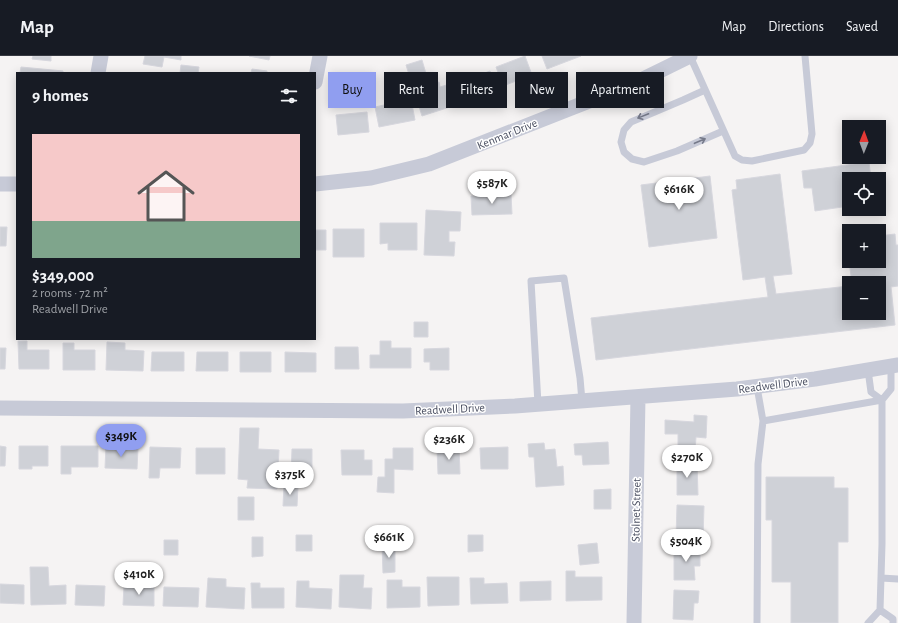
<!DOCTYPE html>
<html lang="en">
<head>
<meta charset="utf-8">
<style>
  :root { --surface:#171b24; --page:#20242c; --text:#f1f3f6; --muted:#9ea1a6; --line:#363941; --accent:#909ef0 }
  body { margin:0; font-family:"Alegreya Sans",sans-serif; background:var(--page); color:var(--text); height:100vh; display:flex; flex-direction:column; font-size:15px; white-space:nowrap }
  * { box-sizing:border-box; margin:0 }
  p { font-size:13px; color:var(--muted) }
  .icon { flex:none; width:22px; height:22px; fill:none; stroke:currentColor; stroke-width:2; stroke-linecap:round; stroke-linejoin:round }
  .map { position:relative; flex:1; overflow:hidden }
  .side { position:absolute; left:16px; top:16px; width:300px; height:268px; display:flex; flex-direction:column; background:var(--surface); border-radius:0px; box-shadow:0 2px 10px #0003 }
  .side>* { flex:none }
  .top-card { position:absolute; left:328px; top:16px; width:380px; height:36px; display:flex; gap:8px }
  .needle { width:26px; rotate:1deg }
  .buttons { position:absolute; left:842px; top:64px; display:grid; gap:8px }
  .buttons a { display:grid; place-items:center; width:44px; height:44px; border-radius:0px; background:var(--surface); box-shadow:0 2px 10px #0003; font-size:20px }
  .price { position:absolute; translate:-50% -34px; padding:0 9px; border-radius:14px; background:#fff; color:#222; font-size:13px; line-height:26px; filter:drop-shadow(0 1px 2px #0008) }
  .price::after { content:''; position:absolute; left:50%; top:24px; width:12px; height:9px; margin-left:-6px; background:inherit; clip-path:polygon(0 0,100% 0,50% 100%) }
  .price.active { background:var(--accent); color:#111 }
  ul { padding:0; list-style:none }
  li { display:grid; align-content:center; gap:8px; height:212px; padding:0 16px }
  li span { display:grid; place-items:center; height:124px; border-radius:0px; color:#555 }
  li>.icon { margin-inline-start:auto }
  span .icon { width:72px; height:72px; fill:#fffc; stroke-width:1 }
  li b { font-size:17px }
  h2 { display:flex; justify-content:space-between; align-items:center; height:48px; padding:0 16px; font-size:17px }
  .tag { padding:0 14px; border-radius:0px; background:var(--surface); box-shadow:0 2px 10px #0003; font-size:14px; line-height:36px }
  .tag.active { background:var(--accent); color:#111 }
  header { display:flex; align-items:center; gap:24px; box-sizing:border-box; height:56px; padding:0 20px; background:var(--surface); border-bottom:1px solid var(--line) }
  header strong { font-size:19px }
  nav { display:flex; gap:22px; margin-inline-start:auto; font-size:14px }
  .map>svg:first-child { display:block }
</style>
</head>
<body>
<header>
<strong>Map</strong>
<nav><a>Map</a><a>Directions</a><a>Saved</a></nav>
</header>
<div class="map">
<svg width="898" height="567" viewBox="0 0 898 567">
  <rect width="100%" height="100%" fill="#f5f3f3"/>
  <path fill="#cfd1d7" stroke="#d7d7de" d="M33,0H51V5L32,3Z
    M145,0H181V4L164,1L162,11L143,8Z
    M249,0H270L269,4Z
    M525,0L532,19L503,30L496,11Z
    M542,0H581L547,13Z
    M422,4L427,21L411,25L406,9Z
    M181,9L199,11L198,17H180Z
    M21,11L63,15V17H20Z
    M252,13L267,15V17H251Z
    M490,15L497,33L461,46L455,28Z
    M439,26L440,31L450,28L456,49L422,60L414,34Z
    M411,43L415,64L379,71L375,51Z
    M367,56L369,76L338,79L336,59Z
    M869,106L871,123H849V150L815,155L812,132H804L802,115Z
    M780,118L792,218L773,220L776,238L849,230V257H879V227H852L849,205H879V180L895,178L896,189H898V230L891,231L895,269L596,304L591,262L768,241L765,221L743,224L732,134L737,133L736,124Z
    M710,120L717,182L649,191L641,129Z
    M511,139L512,158L472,159L471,140Z
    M426,154L461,156L460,175H449V186H455L454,200L424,199Z
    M380,167H417V194H388V187L380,188Z
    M0,171H7L6,190H0Z
    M333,173H364V201H333Z
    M315,174H326V194H315Z
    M847,183H849V202Z
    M414,266H428V281H414Z
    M18,285H27V294H49V313H19Z
    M380,285H391V292H411V312H370V299H380Z
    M107,286L125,287V294L144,295L143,315L106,314Z
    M63,287H74V294H95V314H63Z
    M335,291H358L359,313H335Z
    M0,292H6L5,313H0Z
    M449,292V314H430V306H424V293Z
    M152,296H184V315H151Z
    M197,296H228V315H196Z
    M240,296H271V316H240Z
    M285,296L316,297V316H285Z
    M694,359L707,360L706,382L696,381L695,395H678V378H665V364L694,366Z
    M240,372H259L258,393L279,394L277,433L247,432L248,424L238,423Z
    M608,386L609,408L583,409L582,399H575L574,388Z
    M544,387L545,394L555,393L557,411L563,410L564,429L536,431L534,401H529L528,388Z
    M0,390L6,391L5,410H0Z
    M19,390H48V410H32V413H19Z
    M61,390H98V411H71V418H61Z
    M106,390L138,392L137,413L105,412Z
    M150,391L181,392L180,412H160L159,422H149Z
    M459,391L460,418H438L437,392Z
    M508,391V413H481L480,392Z
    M196,392H225V418H196Z
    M393,392H413V414L394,413V437L377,436L378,421H385V403H393Z
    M292,393H312V417H291Z
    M341,394H364V404H372V419H342Z
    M677,407H697L698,439H677Z
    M766,421H834V432H848V486H838V567H791V526H772V464H766Z
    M284,429L298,430L297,450H283Z
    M611,433V453H594V434Z
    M238,441H254V464H238Z
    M677,449L704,450L703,483L676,482Z
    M296,479H312V495H296Z
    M468,479H483V495L468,496Z
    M252,481H263V500L252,501Z
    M164,484H178V499H164Z
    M597,487L599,507L580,509L578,489Z
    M382,489H395V516L383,517Z
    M674,492H700V510H694L695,524H674Z
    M30,511H48L49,530L66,529V548L31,549Z
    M566,515H575V521H602V544L566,545Z
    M340,519H364L363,532H372L371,553L339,551Z
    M427,521H459V549L428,550Z
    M208,522L226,523V531L245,532L244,553L206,551Z
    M470,522H484V528L507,527L508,547L471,548Z
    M387,524H402V531H420V551L387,552Z
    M297,525H309V532L332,533L331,553L296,551Z
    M551,525V544L520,545V526Z
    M251,527H260V532H284V552H252Z
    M0,528L24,529V548L0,547Z
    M76,529L105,530L104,550L75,549Z
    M124,530L154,531V550L123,549Z
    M164,531L199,532L198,551L163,550Z
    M674,534L699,535L698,547H694L693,564L673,563Z"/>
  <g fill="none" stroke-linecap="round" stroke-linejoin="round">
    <path stroke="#c7cad7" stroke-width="7" d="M690,0L735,100L742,104L752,105L804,94L810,87L812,78L805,0
      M705,34L683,44L631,66L624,74L621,86L624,96L632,103L644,106L677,95L723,75
      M757,331L763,365L882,344L871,336L868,314
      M538,348L531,225L564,222L580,322L582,345
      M881,522L898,523
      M880,554L893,563V567
      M757,567L758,408L763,365
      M868,567L880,554L882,488V344L891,333V310"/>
    <path stroke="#c7cad7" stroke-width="15" d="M98,17L101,0
      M315,26L320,0
      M0,128H17
      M315,128L371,122L429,108L635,27L690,0
      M0,352L403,355L515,350L737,333L815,323L898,309
      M634,567L638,341"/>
  </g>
  <defs><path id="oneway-shaft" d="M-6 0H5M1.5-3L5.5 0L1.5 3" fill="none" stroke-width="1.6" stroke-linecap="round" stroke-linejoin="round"/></defs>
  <g stroke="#767a8a">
    <use href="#oneway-shaft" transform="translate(643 60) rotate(158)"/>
    <use href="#oneway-shaft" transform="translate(700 85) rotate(-23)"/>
  </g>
  <g text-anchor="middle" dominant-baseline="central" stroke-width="3" stroke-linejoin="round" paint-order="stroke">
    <g font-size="12" fill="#4a4f61" stroke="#fff">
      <text transform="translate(507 78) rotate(-22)">Kenmar Drive</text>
      <text transform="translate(773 329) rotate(-7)">Readwell Drive</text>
      <text transform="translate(450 353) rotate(-3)">Readwell Drive</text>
      <text transform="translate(636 454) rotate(-89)">Stolnet Street</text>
    </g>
  </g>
</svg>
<div class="buttons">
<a><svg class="needle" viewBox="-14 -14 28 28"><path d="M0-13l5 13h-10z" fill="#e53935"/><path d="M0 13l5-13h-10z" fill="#9ea1a6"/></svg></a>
<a><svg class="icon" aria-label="locate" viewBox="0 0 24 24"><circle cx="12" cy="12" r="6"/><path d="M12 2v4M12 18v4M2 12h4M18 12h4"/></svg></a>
<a>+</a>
<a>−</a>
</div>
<b class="price" style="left:492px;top:149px">$587K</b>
<b class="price" style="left:679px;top:155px">$616K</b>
<b class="price active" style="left:121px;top:402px">$349K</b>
<b class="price" style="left:449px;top:405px">$236K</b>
<b class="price" style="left:687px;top:423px">$270K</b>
<b class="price" style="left:290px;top:440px">$375K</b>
<b class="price" style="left:389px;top:503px">$661K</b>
<b class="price" style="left:686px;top:507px">$504K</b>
<b class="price" style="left:139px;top:540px">$410K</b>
<div class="top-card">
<a class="tag active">Buy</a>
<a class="tag">Rent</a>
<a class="tag">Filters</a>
<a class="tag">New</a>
<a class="tag">Apartment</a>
</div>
<section class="side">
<h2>9 homes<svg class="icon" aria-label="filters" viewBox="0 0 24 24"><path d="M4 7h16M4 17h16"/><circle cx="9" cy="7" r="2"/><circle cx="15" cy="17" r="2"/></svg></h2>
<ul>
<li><span style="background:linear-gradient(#f6c9c9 70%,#7fa58c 0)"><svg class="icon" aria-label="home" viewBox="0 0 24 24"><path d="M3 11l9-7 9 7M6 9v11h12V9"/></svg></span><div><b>$349,000</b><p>2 rooms · 72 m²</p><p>Readwell Drive</p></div></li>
</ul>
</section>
</div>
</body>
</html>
